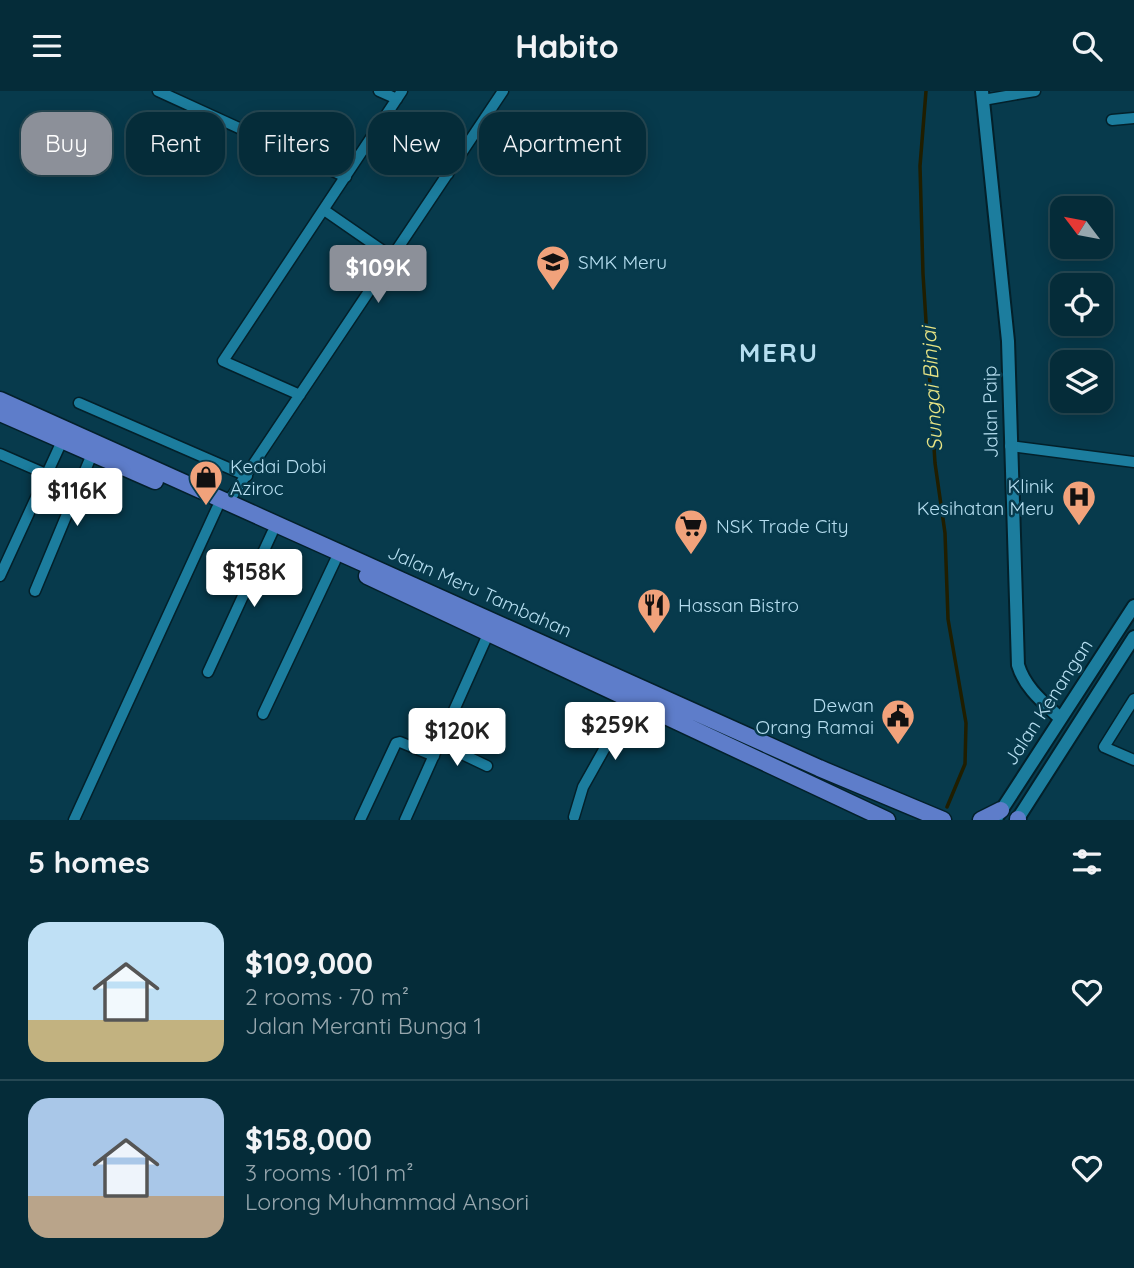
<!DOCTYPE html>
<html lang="en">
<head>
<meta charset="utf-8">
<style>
  :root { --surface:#052c39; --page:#133844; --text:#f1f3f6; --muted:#97a7ae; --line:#264853; --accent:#8c9099 }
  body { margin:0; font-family:Quicksand,sans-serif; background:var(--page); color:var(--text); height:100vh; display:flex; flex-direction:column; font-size:26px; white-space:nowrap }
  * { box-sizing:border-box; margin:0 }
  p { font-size:23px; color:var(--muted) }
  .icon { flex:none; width:38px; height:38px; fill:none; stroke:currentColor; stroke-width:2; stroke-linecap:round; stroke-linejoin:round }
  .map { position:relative; height:729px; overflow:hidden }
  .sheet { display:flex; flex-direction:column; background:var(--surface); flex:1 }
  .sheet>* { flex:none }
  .guide { position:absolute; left:21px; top:21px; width:700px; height:63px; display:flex; gap:14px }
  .needle { width:46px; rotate:302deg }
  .buttons { position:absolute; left:1050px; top:105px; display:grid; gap:14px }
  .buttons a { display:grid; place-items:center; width:63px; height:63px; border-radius:14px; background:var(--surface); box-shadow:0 4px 18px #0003,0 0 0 2px var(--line); font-size:35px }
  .price { position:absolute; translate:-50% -60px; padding:0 16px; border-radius:7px; background:#fff; color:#222; font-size:23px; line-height:46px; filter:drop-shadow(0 2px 4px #0008) }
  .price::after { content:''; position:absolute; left:50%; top:42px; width:21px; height:16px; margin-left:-10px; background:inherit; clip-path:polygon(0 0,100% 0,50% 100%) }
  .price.on { background:var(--accent); color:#fff }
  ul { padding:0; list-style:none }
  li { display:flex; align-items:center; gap:21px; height:175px; padding:0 28px }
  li+li { border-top:2px solid var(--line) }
  li span { display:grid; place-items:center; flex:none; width:196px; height:140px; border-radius:21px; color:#555 }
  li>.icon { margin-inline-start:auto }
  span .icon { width:84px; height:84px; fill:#fffc; stroke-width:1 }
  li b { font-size:30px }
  h2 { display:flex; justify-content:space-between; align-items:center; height:84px; padding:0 28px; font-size:30px }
  .chip { padding:0 24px; border-radius:21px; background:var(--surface); box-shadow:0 4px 18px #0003,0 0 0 2px var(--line); font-size:24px; line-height:63px }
  .chip.on { background:var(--accent); color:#fff }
  header { display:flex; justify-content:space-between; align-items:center; height:91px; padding:0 28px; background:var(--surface); font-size:32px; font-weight:700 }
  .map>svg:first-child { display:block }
</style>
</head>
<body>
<header><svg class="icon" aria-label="menu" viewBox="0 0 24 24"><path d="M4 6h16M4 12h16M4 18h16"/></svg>Habito<svg class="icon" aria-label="search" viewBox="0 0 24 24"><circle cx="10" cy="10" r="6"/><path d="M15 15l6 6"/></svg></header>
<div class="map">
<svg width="1134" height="729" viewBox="0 0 1134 729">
  <rect width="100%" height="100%" fill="#073a4c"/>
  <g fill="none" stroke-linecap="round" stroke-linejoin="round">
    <path stroke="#201e00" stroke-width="3.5" d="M926,0L920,75L923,183L935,372L945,442L948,528L966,632L965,673L947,716"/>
    <g stroke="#03202a" stroke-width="13">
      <path id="minor" d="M158,0L346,86
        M379,0L397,8
        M983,9L1035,0
        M1112,29L1134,27
        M375,40L448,83
        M324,119L392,166
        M300,304L223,270L402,0
        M79,312L247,385
        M1010,355L1134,371
        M0,363L46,383
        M228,411L503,0
        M0,485L62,350
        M35,500L92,363
        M208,581L272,442
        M1134,608L1104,656L1134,669
        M263,623L335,470
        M439,652L487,675
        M574,726L583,696L606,655L624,605
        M74,729L217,417
        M360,729L396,652L400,651L434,665
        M405,729L489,541"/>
    </g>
    <g stroke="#03202a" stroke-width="16">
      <path id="tertiary" d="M982,0L1008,250L1018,574C1025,597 1043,611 1060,627
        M997,726L1134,515
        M1017,729L1134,546"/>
    </g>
    <g stroke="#03202a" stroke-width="19">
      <path id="primary" d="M0,309L819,677L943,729
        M0,322L155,390
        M367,485L887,729
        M1018,728V729
        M981,729L1001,719"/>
    </g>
    <use href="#minor" stroke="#1c7d9e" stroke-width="10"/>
    <use href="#tertiary" stroke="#1c7d9e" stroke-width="12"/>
    <use href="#primary" stroke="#5e7dca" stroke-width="16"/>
  </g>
  <defs>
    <g id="school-pin" transform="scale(1.75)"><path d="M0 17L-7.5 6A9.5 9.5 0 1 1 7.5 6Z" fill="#f1a27b" stroke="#073a4c"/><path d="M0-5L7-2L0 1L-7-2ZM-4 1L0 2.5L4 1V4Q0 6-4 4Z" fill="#111"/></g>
    <g id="shop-pin" transform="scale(1.75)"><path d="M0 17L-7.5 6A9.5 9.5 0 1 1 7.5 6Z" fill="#f1a27b" stroke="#073a4c"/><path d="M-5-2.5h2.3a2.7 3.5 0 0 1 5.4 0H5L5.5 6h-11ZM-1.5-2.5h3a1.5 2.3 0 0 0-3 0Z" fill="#111"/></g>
    <g id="hospital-pin" transform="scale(1.75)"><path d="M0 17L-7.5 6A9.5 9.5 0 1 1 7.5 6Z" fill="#f1a27b" stroke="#073a4c"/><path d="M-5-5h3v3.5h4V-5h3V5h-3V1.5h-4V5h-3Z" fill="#111"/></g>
    <g id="supermarket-pin" transform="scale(1.75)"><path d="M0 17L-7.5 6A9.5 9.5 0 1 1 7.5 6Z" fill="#f1a27b" stroke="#073a4c"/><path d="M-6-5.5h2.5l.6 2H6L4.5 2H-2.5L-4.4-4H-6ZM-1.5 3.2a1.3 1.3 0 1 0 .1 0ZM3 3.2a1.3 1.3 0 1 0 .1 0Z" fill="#111"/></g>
    <g id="restaurant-pin" transform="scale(1.75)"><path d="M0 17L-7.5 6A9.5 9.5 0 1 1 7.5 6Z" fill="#f1a27b" stroke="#073a4c"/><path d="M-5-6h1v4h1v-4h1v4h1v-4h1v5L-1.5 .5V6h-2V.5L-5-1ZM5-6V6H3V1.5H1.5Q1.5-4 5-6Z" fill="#111"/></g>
    <g id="civic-pin" transform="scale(1.75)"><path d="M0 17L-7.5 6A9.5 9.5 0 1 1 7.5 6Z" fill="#f1a27b" stroke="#073a4c"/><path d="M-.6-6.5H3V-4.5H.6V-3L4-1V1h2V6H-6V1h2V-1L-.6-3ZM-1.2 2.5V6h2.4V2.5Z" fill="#111"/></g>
  </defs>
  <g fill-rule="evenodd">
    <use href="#school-pin" x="553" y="171"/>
    <use href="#shop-pin" x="206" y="386"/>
    <use href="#hospital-pin" x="1079" y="406"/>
    <use href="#supermarket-pin" x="691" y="435"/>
    <use href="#restaurant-pin" x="654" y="514"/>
    <use href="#civic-pin" x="898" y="625"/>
  </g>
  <g text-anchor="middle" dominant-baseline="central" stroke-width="5" stroke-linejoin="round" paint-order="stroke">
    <g font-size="19" fill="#b6def0" stroke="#073a4c" text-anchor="start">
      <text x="578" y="171">SMK Meru</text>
      <text x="230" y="375">Kedai Dobi<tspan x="230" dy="22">Aziroc</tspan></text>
      <text x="1054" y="395" text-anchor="end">Klinik<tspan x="1054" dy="22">Kesihatan Meru</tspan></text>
      <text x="716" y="435">NSK Trade City</text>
      <text x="678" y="514">Hassan Bistro</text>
      <text x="874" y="614" text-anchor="end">Dewan<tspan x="874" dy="22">Orang Ramai</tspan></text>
    </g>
    <g font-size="19" fill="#b6def0" stroke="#073a4c">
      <text transform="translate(990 321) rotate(-91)">Jalan Paip</text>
      <text transform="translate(480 500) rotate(24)">Jalan Meru Tambahan</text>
      <text transform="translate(1048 611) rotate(-57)">Jalan Kenangan</text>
    </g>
    <g font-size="21" font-style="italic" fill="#e9e585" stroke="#073a4c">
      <text transform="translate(931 298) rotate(-93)">Sungai Binjai</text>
    </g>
    <g font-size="26" font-weight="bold" letter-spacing="2" fill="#b6def0" stroke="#073a4c">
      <text x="779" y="261">MERU</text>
    </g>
  </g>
</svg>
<div class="buttons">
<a><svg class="needle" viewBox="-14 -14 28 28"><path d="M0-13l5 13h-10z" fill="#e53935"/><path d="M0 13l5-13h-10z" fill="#97a7ae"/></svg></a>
<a><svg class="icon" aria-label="locate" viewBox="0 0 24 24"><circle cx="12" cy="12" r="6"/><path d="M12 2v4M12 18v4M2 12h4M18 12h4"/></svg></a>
<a><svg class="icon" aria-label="layers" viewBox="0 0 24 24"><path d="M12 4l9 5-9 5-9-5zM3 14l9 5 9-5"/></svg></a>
</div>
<b class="price on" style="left:378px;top:214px">$109K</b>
<b class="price" style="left:77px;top:437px">$116K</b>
<b class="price" style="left:254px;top:518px">$158K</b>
<b class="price" style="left:615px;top:671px">$259K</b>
<b class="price" style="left:457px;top:677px">$120K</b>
<div class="guide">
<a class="chip on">Buy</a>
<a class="chip">Rent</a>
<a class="chip">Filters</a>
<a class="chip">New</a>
<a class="chip">Apartment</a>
</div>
</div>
<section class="sheet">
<h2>5 homes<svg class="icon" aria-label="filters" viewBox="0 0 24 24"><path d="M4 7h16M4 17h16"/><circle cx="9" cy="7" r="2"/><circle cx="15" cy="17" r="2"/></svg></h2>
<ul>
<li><span style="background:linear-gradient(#bfe0f5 70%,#c2b280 0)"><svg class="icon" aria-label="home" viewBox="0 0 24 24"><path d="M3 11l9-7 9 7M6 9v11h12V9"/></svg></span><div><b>$109,000</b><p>2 rooms · 70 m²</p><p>Jalan Meranti Bunga 1</p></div><svg class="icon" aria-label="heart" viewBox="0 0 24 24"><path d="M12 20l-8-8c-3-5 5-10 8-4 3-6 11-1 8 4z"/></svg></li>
<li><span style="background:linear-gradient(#a9c7e8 70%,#b9a48a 0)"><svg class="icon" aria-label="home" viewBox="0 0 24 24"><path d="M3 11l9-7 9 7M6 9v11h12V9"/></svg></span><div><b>$158,000</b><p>3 rooms · 101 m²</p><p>Lorong Muhammad Ansori</p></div><svg class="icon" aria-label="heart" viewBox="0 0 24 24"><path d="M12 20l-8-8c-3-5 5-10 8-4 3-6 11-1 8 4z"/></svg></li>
</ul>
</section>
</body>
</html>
